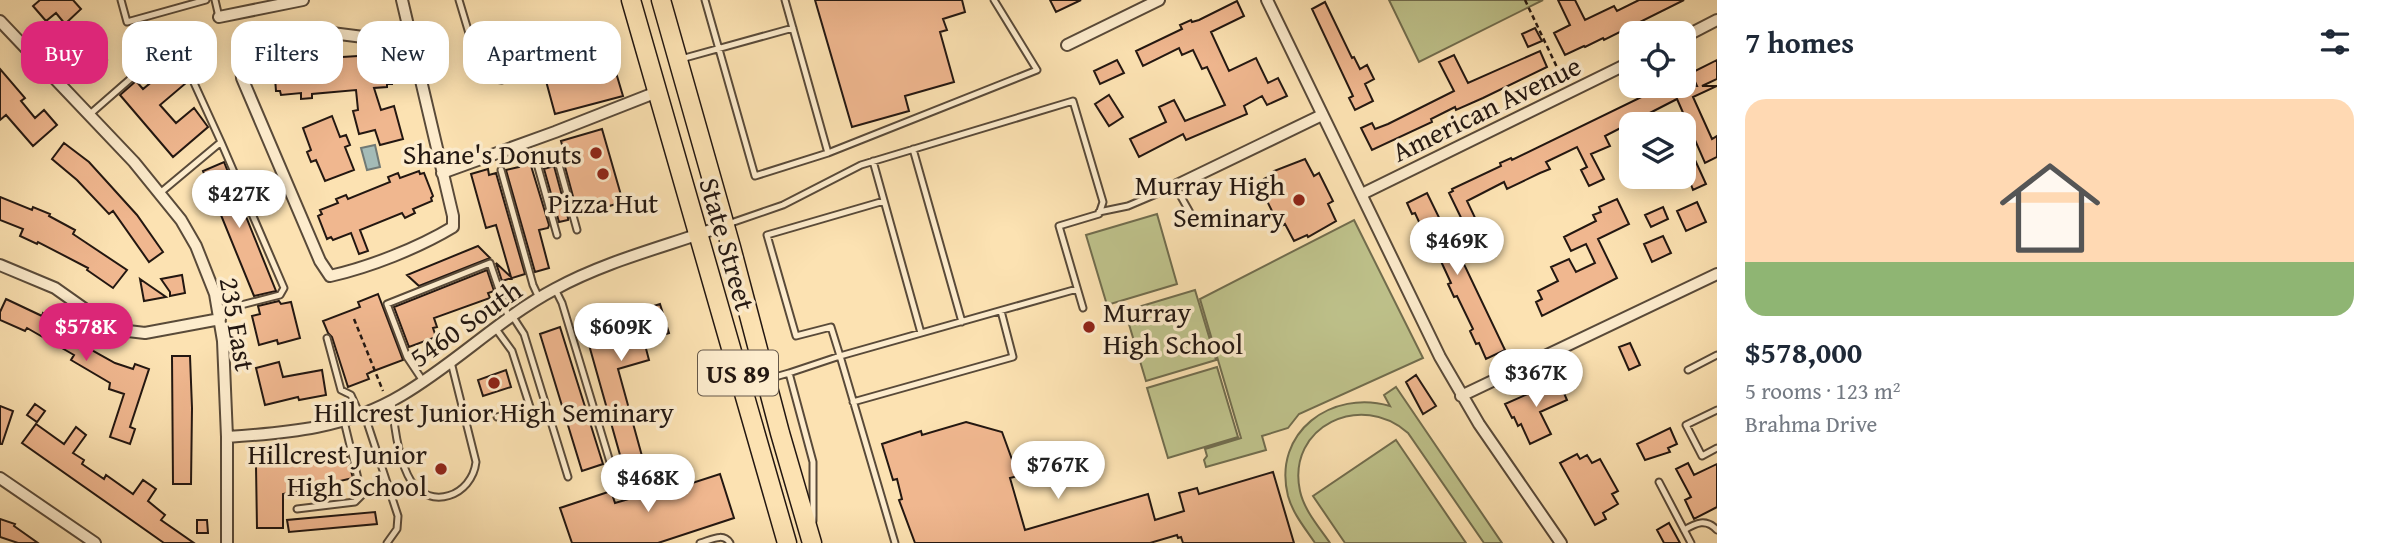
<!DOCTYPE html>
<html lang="en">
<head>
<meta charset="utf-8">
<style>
  :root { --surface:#fff; --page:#f2f2f3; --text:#1f2937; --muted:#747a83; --accent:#db2777 }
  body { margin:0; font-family:"Gentium Book Plus",serif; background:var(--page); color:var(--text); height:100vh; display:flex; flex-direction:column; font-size:26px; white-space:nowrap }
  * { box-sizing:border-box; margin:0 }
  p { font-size:23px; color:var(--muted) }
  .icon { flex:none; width:38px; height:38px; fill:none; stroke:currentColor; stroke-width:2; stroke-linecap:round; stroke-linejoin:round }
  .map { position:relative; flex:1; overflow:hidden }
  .panel { display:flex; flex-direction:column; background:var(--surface); width:665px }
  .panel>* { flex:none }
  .banner { position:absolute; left:21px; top:21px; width:665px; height:63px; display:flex; gap:14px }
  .tools { position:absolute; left:1619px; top:21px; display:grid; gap:14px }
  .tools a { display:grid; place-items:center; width:77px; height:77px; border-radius:14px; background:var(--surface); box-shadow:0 4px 18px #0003; font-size:35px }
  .price { position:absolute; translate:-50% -60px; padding:0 16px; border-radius:24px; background:#fff; color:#222; font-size:23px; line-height:46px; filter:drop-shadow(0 2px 4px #0008) }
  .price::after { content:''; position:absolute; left:50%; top:42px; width:21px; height:16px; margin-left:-10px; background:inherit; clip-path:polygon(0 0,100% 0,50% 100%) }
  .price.selected { background:var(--accent); color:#fff }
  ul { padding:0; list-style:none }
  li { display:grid; align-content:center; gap:14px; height:371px; padding:0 28px }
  li span { display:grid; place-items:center; height:217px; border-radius:21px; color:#555 }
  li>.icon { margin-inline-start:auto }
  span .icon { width:126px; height:126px; fill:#fffc; stroke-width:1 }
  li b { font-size:30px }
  h2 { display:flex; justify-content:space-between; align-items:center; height:84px; padding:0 28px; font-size:30px }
  .chip { padding:0 24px; border-radius:21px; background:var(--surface); box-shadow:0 4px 18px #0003; font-size:24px; line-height:63px }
  .chip.selected { background:var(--accent); color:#fff }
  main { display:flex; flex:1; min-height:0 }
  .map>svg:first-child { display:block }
</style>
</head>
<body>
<main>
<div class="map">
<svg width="1717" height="543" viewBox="0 0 1717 543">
  <rect width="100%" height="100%" fill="#fce2b2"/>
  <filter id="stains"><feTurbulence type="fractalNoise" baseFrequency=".00286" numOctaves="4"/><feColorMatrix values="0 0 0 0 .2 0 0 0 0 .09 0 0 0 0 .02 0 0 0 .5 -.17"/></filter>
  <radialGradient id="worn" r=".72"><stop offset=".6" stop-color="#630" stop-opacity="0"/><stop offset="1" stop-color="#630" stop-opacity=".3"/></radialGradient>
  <path fill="#bfc38c" stroke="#716d4e" stroke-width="2" d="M1389,0H1543L1419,62Z
    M1157,214L1177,284L1107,305L1086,235Z
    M1354,220L1423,358L1299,414L1288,428L1262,436L1266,450L1206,467L1204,460L1207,456L1205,449L1241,438L1200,299Z
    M1195,290L1216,360L1146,381L1125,311Z
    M1217,367L1238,437L1168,458L1147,388Z
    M1396,387L1502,543H1484L1408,433C1362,391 1286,426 1300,491C1304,510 1319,527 1330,543H1315C1305,528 1293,514 1288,496C1272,432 1332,389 1390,406L1384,395Z
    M1396,440L1466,543H1345L1313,496Z"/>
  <path fill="#a4bbb7" stroke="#707975" stroke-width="2" d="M375,145L380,167L367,170L361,148Z"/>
  <path fill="#f0b78f" stroke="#231711" stroke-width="2" d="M40,0H73L81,9L65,24L56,13L46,21L33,6Z
    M815,0H962L965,12L943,19L947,30L940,32L954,82L905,96L909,111L852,127Z
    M1050,0H1081L1056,12Z
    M1558,0H1575L1585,20L1614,6L1617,11L1639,0H1684L1604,40L1603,38L1585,47L1584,46L1565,55L1554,33L1570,25Z
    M1237,1L1244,16L1211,32L1229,71L1256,58L1268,83L1278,78L1287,96L1267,105L1262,96L1244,106L1247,114L1186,140L1183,134L1139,157L1130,139L1166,122L1159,107L1174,100L1185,121L1225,105L1207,67L1202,69L1193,50L1182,55L1179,48L1143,66L1136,51L1182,29L1180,25L1191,20L1192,22L1199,20Z
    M1325,2L1352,58L1354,57L1360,69L1367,65L1374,79L1365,84L1373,101L1355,110L1349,98L1353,96L1312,9Z
    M75,26L107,60L94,73L62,38Z
    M1535,28L1542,41L1528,47L1522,34Z
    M1540,51L1547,67L1483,98L1456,110L1455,107L1431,119L1432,122L1372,150L1361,128L1372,123L1375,129L1388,124L1454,91L1439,62L1454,55L1468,83Z
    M390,54L392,84H387V87L374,88L381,110L394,106L403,139L380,145L375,130L359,134L353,111L358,110L356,90L312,94V98L301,99V93L281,95L280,91H276L274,65H279L278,61Z
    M596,58L599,70L614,66L623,96L555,114L546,81L578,72L576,64Z
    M1117,60L1124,73L1100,84L1094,71Z
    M1717,60V79L1702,86H1717L1693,97L1712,139L1717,136V157L1705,163L1677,99L1605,136L1610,146L1591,154L1604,179L1589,186L1581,170L1587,167L1577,147L1546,162L1550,169L1540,173L1507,189L1504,182L1467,201L1478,224L1467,230L1449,193L1453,191L1452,189L1501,166L1500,163L1511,158L1512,160L1664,86H1697L1691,73Z
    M171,66L186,83L160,105L176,123L194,108L208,127L173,157L120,95L136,81L143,89Z
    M0,69L25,98L21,101L35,118L44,110L57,125L33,146L6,115L0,120Z
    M1109,95L1123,117L1109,126L1095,104Z
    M332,116L340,137L346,135L350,145L345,147L354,170L325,181L316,160L311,162L307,152L311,150L303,128Z
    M602,129L623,202L578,215L564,163H567L561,141Z
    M64,143L89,162L137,215L163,252L149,262L113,211L109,214L77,180L52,159Z
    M528,156L549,225L548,228L539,230L549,268L535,272L506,170L519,167L517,159Z
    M1305,159L1314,176L1319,173L1333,201L1328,204L1336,221L1308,237L1307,235L1294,241L1285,224L1280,227L1266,199L1272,196L1264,179L1275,173L1274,171Z
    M1695,160L1706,184L1693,190L1684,165Z
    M224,162L276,291L254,296L203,171Z
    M554,166L568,218V220L559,222L544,169Z
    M488,169L489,175L496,173L525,274L502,281L496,263L511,277L496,225L486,228L471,174Z
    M419,171L420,174L424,173L433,196L431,198L432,201L413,209L415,213L405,218L402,213L360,230L368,251L359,254L351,233L333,240L331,237L327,239L318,216L322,214L320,210L338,203L336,199L346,195L348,199L390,182L388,177L398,173L400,178Z
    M1427,193L1450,240L1445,243L1455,263L1462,260L1505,350L1486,359L1479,343L1476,344L1470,331L1473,329L1457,296L1454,297L1448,284L1451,283L1439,257L1434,260L1423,237L1425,235L1415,213L1412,214L1407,203Z
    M0,197L32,210L33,207L50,214L49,216L75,230L73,234L127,270L113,288L87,270L88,268L38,242L37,244L20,236L23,229L0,220Z
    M1617,199L1629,224L1598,239L1617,278L1542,316L1536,302L1542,299L1538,291L1558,281L1551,267L1569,259L1576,272L1595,263L1586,244L1571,251L1564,237L1596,221L1593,215L1601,212L1599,207Z
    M1697,202L1706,222L1686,231L1677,211Z
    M1663,207L1668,219L1651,227L1645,215Z
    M1663,236L1671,253L1652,262L1644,244Z
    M478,246L490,258L419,286L407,275Z
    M487,270L494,291L488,293L490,298L434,318L437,327L433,328L436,337L409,347L394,307Z
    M182,275L185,293L170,296V292L161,279Z
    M140,279L166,297L144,301Z
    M378,294L403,360L371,372L367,374L369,379L348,387L332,337L328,333L323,321L360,307L358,302Z
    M6,299L42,316L43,313L78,333L74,340L115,363L133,369L135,364L149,369L130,427L135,429L130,444L110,437L124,394L109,389L110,383L71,360L74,355L27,328L25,331L0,320V312Z
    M279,301L281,304L291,302L300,338L278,344L277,340L259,345L252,316L260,314L258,306Z
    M660,304L669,333L644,341L649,360L618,369L642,456L622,462L580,313L601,307L605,321Z
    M560,327L603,464L582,471L540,334Z
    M1630,343L1640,365L1629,370L1619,347Z
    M172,356H190L192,408L191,484H173Z
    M279,362L283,377L322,370L326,395L299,400L298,397L265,405L256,368Z
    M506,370L511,387L483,396L478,380Z
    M1416,375L1436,406L1423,414L1406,382Z
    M1557,377L1567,400L1540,412L1551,434L1530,444L1521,424L1518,426L1514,417L1512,418L1505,404L1548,385L1547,381Z
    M35,404L45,411L37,422L27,415Z
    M0,406L13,411L2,444H0Z
    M966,422L1002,432L1018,476L1010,478L1025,530L1148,494L1155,520L1184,511L1179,493L1197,488L1199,494L1273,472L1294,543H1183L1181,537L1178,538L1177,535L1150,543H915L899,500L902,499L897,479L893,480L882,444L921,431L922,435Z
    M36,424L64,444L76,427L86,435L73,453L84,460L82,464L104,479L106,475L133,494L143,480L156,489L148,501L165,515L161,520L194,543H164L22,443Z
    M1670,428L1677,444L1668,448L1670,452L1645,460L1637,444Z
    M346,453L353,478L283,494V528H257L256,466L290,465Z
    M1577,454L1580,459L1587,455L1592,463L1600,459L1618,491L1612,494L1618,504L1603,513L1606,519L1595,525L1560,463Z
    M1688,463L1694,475L1717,464V507L1694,519L1685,500L1691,497L1676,469Z
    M720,474L734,518L658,543H572L560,508L611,491L615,503L632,498L629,485L640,482L646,498Z
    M375,512L377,524L289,532L287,520Z
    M0,519L15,524L14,526L38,543H18L0,537Z
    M197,520H207L208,533H197Z
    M1669,523L1680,543H1664L1657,530Z"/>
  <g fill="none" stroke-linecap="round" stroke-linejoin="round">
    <g stroke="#594a39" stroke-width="9">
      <path id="lane" d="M121,0L127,22L206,0
        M215,0L219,17
        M459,0L480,70L488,78L502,80L516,71L523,59
        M705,0L755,176L828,153L785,0
        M681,59L793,28
        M89,115L160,53L179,50L221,142L160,193
        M913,149L962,322
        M828,153L1037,70L994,0
        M873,161L921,333
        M501,170L533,285L539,298
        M884,201L767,235L796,336L831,327L840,356L1077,289
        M1099,212L1128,206L1175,186L1197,225
        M728,224L783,205L861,165L1073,101L1103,202L1099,214L1059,226L1083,308
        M557,235L536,160L556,154L577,230
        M555,289L562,303L610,462
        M218,311L280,295L284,288L221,142
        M513,317L524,334L568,477
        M496,329L512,351L530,407L497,417
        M327,338L341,390L351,395L360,415
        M1688,370L1717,355
        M768,379L789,373
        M423,381L407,357L387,304L490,263L509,319
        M392,401C394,426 398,460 411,481C430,511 472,496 476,462L451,362
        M853,402L1013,357L1001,311
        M1717,410L1686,425L1702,456L1717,448
        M364,413L398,516L397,529L387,543
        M1659,482L1691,543
        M297,509L355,502L362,495L344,421
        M813,521V462L789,373L840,356L895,543
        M1684,530C1696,523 1706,518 1717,530
        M700,543C711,540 723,532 730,543"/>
    </g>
    <g stroke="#594a39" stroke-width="14">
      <path id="street" d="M402,0L453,216V227C418,248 370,267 330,276L320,261L242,78L240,55L258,48L324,32L379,39L409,33
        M1267,0L1440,357L1479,424L1561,543
        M219,17L303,0
        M0,21L134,162L181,220L196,246L215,294L223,341L227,437V543
        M1684,37L1717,20
        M1067,45L1159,0
        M442,173L555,132L657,92
        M1175,186L1322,115
        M1362,194L1631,62
        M0,265L55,288L106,324L128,331L145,333L220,319
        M1461,396L1717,274
        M227,437C289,433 347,428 402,395C455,364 500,318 555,289C608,260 668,246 725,225
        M0,478L95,543"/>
    </g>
    <g stroke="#231711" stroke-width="21">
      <path id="primary" d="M631,0L787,543
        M661,0L731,247L780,433L812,543"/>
    </g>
    <path stroke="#231711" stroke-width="2.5" stroke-dasharray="5 3.5" stroke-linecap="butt" d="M1525,0L1564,82
      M354,319L383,391"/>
    <use href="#lane" stroke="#fdeccd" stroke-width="5"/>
    <use href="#street" stroke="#fdeccd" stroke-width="10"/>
    <use href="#primary" stroke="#fce2b2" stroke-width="18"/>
  </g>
  <g fill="#8f2418" stroke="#fdeccd" stroke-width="2.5">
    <circle cx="596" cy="153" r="7"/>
    <circle cx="603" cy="174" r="7"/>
    <circle cx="1299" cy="200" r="7"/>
    <circle cx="1089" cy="327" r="7"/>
    <circle cx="494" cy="383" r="7"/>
    <circle cx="441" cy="469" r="7"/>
  </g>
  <g text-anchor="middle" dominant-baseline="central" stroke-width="7" stroke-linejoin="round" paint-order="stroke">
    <rect fill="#fdeccd" stroke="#645749" stroke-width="2" x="698" y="350.5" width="80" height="45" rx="5"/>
    <g font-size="26" font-weight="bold" fill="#231711">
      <text x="738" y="373">US 89</text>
    </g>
    <g font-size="28" fill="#231711" stroke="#fdeccd">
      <text transform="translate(1486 108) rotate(-26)">American Avenue</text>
      <text transform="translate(728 244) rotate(74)">State Street</text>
      <text transform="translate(465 323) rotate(-35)">5460 South</text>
      <text transform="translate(238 324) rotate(80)">235 East</text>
    </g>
    <g font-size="28" fill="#231711" stroke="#fdeccd" text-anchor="end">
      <text x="582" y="153">Shane's Donuts</text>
      <text x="1285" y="184">Murray High<tspan x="1285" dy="32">Seminary</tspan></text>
      <text x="603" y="202" text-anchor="middle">Pizza Hut</text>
      <text x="1103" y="311" text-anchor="start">Murray<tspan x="1103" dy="32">High School</tspan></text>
      <text x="494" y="411" text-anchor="middle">Hillcrest Junior High Seminary</text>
      <text x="427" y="453">Hillcrest Junior<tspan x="427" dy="32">High School</tspan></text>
    </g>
  </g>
  <rect width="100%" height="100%" filter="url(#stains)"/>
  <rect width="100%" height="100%" fill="url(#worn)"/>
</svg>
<div class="tools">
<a><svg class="icon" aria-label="locate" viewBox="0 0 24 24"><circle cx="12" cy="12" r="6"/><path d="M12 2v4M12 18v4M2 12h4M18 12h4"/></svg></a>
<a><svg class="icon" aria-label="layers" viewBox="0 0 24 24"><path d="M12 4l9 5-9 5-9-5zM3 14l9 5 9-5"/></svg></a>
</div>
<b class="price" style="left:239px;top:230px">$427K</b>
<b class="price" style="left:1457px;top:277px">$469K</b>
<b class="price selected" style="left:86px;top:363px">$578K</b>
<b class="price" style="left:621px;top:363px">$609K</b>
<b class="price" style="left:1536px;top:409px">$367K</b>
<b class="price" style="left:1058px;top:501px">$767K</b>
<b class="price" style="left:648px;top:514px">$468K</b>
<div class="banner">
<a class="chip selected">Buy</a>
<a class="chip">Rent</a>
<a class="chip">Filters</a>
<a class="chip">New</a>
<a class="chip">Apartment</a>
</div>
</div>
<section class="panel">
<h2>7 homes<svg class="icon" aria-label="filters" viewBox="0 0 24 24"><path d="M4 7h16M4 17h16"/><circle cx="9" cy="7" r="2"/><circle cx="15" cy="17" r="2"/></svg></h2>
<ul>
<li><span style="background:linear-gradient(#ffd9b3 75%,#8fb573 0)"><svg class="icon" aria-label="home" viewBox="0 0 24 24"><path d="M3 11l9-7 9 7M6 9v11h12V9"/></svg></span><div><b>$578,000</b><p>5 rooms · 123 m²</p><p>Brahma Drive</p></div></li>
</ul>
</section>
</main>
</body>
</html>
